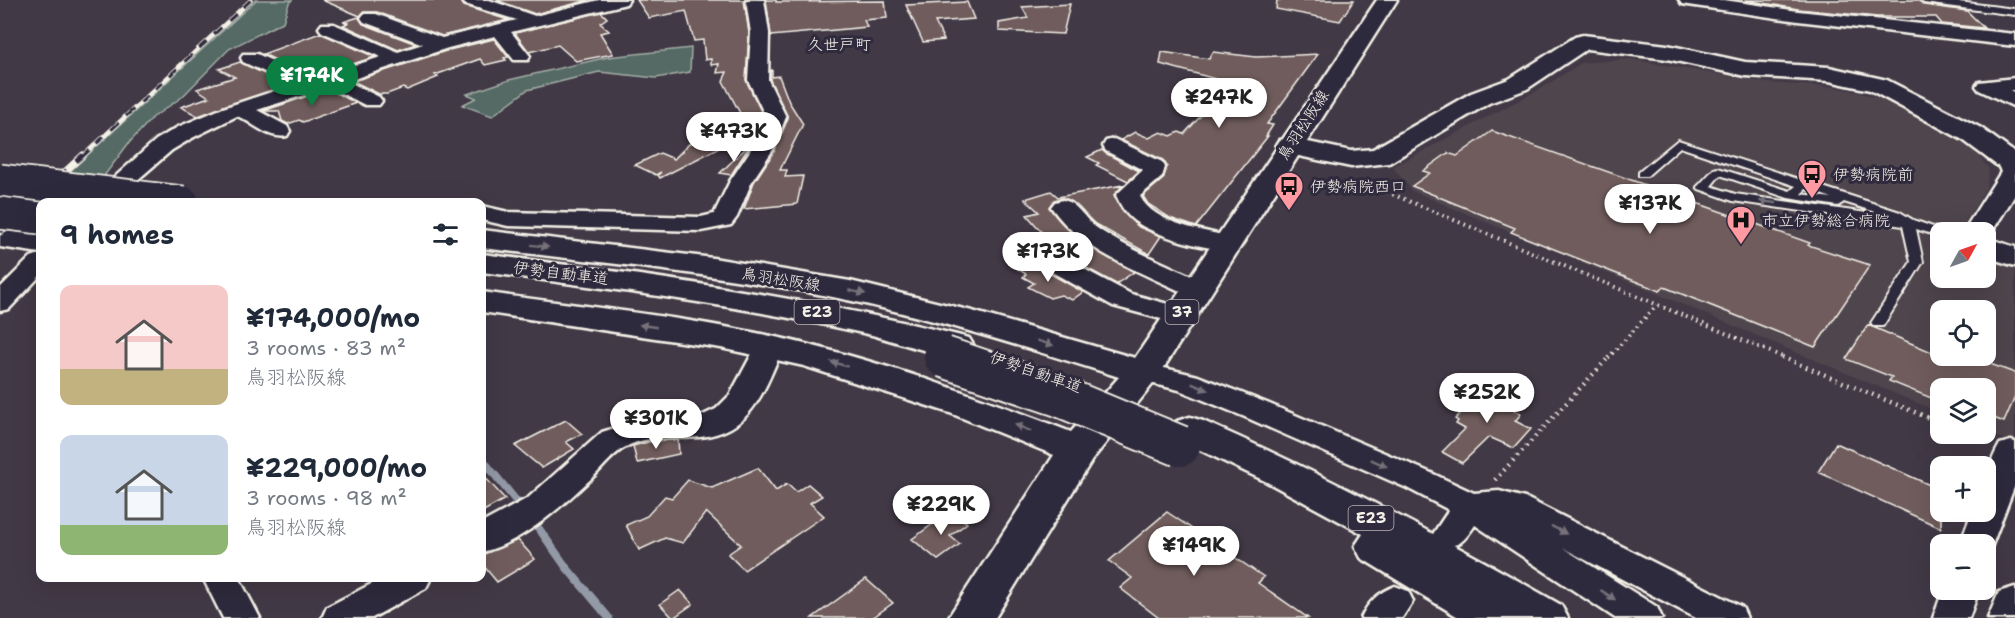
<!DOCTYPE html>
<html lang="en">
<head>
<meta charset="utf-8">
<style>
  :root { --surface:#fff; --page:#f2f2f3; --text:#1f2937; --muted:#747a83; --accent:#0b8043 }
  body { margin:0; font-family:"Shantell Sans","Klee One",sans-serif; background:var(--page); color:var(--text); height:100vh; display:flex; flex-direction:column; font-size:22px; white-space:nowrap }
  * { box-sizing:border-box; margin:0 }
  p { font-size:20px; color:var(--muted) }
  .icon { flex:none; width:33px; height:33px; fill:none; stroke:currentColor; stroke-width:2; stroke-linecap:round; stroke-linejoin:round }
  .map { position:relative; flex:1; overflow:hidden }
  .side { position:absolute; left:36px; top:198px; width:450px; height:384px; display:flex; flex-direction:column; background:var(--surface); border-radius:12px; box-shadow:0 6px 24px #0002 }
  .side>* { flex:none }
  .needle { width:39px; rotate:50deg }
  .fabs { position:absolute; left:1930px; top:222px; display:grid; gap:12px }
  .fabs a { display:grid; place-items:center; width:66px; height:66px; border-radius:12px; background:var(--surface); box-shadow:0 6px 24px #0002; font-size:30px }
  .price { position:absolute; translate:-50% -51px; padding:0 14px; border-radius:21px; background:#fff; color:#222; font-size:20px; line-height:39px; filter:drop-shadow(0 2px 3px #0008) }
  .price::after { content:''; position:absolute; left:50%; top:36px; width:18px; height:14px; margin-left:-9px; background:inherit; clip-path:polygon(0 0,100% 0,50% 100%) }
  .price.active { background:var(--accent); color:#fff }
  ul { padding:0; list-style:none }
  li { display:flex; align-items:center; gap:18px; height:150px; padding:0 24px }
  li span { display:grid; place-items:center; flex:none; width:168px; height:120px; border-radius:12px; color:#555 }
  li>.icon { margin-inline-start:auto }
  span .icon { width:72px; height:72px; fill:#fffc; stroke-width:1 }
  li b { font-size:26px }
  h2 { display:flex; justify-content:space-between; align-items:center; height:72px; padding:0 24px; font-size:26px }
  .map>svg:first-child { display:block }
</style>
</head>
<body>
<div class="map">
<svg width="2015" height="618" viewBox="0 0 2015 618">
  <rect width="100%" height="100%" fill="#423946"/>
  <filter id="ink" filterUnits="userSpaceOnUse"><feTurbulence type="fractalNoise" baseFrequency=".0167" numOctaves="2"/><feDisplacementMap in="SourceGraphic" scale="12" xChannelSelector="R" yChannelSelector="G"/><feConvolveMatrix kernelMatrix="1 2 1 2 8 2 1 2 1" color-interpolation-filters="sRGB"/></filter>
  <g filter="url(#ink)">
    <path fill="#50444d" fill-rule="evenodd" d="M1630,59L1768,83L1834,87L1854,91L1897,104L1949,132L1975,151L1989,169L1986,188L1959,232H1941V278H1986V259L2015,269V444L1986,432V388H1941V413L1412,191L1393,167L1542,88L1581,63ZM1941,310H1986V356H1941Z"/>
    <path fill="#546a65" stroke="#a4aea6" stroke-width="1.5" d="M256,0H292L289,3L283,22L229,49L182,97L152,118L128,144L104,176L66,175Z
      M691,48L690,72L656,78L599,72L527,90L492,116L462,105L476,98L467,94L509,80L608,57Z"/>
    <g fill="none" stroke-linecap="round" stroke-linejoin="round">
      <path stroke="#9399a7" stroke-width="8" d="M482,459L517,502
        M535,523L566,567L609,618"/>
    </g>
    <path fill="#6f5c5c" stroke="#f4f1e8" stroke-width="1.5" d="M322,0H460L464,6L508,20L442,36L377,12H364L360,16Z
      M496,0H589L535,14Z
      M637,0H744L749,33L746,80L764,117L759,127L750,132L723,81L727,72L717,73L719,64L711,65V59L705,60L703,40L694,41L686,11L649,18Z
      M766,0H776V2L885,1L887,18L864,20L867,27L771,36Z
      M1277,0H1354L1340,21L1276,9Z
      M1745,0H1918L1924,5L1967,11L1984,28L1942,24L1936,17H1877L1798,9Z
      M967,2L974,19L935,22L944,40L923,42L906,5Z
      M1070,4L1063,34L999,31V23L1028,18L1022,7Z
      M601,12L607,18L600,23L609,31L600,33L613,54L576,61L558,45L529,52L515,33Z
      M359,17L363,24L416,44L398,50L343,25L348,23L343,22Z
      M320,33L375,57L312,77L263,54Z
      M494,39L508,57L504,58L506,60L485,65L480,59L435,75L438,77L407,90L403,88L387,94H379L353,81L449,50Z
      M1162,52L1209,59L1213,52L1256,57L1318,54L1267,124L1273,125L1266,136H1268L1196,227L1170,218L1148,204L1143,196L1163,179L1167,166L1163,160L1121,140L1135,132L1149,138L1161,132L1171,136L1179,132L1184,134L1223,92L1205,88L1216,79L1160,64Z
      M240,62L287,85L198,116L181,107L209,97L197,89L235,77L219,69Z
      M772,70V77L779,76L789,102L803,124L780,170H787L785,177L803,176L797,204L744,209L754,182L774,152L788,118L770,80V71Z
      M329,89L356,103L303,122L299,120L288,124L282,121L279,111H263Z
      M1492,131L1810,243L1808,245L1870,265L1815,347L1664,287L1660,291L1511,232L1515,228L1412,186L1430,173L1423,171L1448,153L1457,156Z
      M706,134L738,138L660,178L658,175L661,172L656,175L635,165L660,153L674,159L691,142L701,140Z
      M752,142L731,175L720,173Z
      M1102,150L1105,153L1139,171L1128,181L1096,165L1099,163L1087,157Z
      M1123,185L1114,195L1123,212L1139,227L1161,236L1149,254L1095,224L1069,200L1062,198L1054,200L1049,207L1078,239L1134,272L1116,284L1053,250L1062,245H1053L1027,215L1039,212L1025,199L1051,191L1058,197Z
      M1030,262L1031,263L1083,292L1072,300L1061,295L1050,298L1028,287L1034,283L1023,277L1026,274L1018,269Z
      M1868,325L1941,356H1968L2015,373V397L2004,422L1986,415V388H1941V402L1889,381L1892,377L1846,359Z
      M1496,382L1516,392L1503,405L1521,414L1515,421L1531,429L1514,448L1489,437L1462,463L1442,452L1465,429L1456,424L1458,421L1455,419L1473,400L1477,402Z
      M566,420L582,434L566,442L574,449L542,468L515,446Z
      M678,440L679,454L637,463L633,446L652,441Z
      M1836,443L1941,490V528L1818,472Z
      M758,468L776,491L787,484L796,492L808,484L822,496L810,503L824,516L744,570L728,554L741,545L706,512L683,543L665,538L639,550L626,525L647,516L665,496L672,498L688,480L712,488Z
      M482,474L505,499L482,512Z
      M951,511L967,523L950,536L960,544L938,560L912,539Z
      M1167,512L1264,577L1258,583L1308,618H1159L1120,588L1132,578L1109,561Z
      M518,540L535,559L497,582L482,564V555Z
      M866,579L893,603L872,618H812Z
      M680,590L693,604L673,618L660,604Z"/>
    <g fill="none" stroke-linecap="round" stroke-linejoin="round">
      <g stroke="#f4f1e8" stroke-width="4">
        <path id="service" d="M1920,0H1943L2015,9V15L1924,3Z
          M1678,140L1900,212L1913,220L1947,232H1941V237L1916,229L1923,262L1883,326H1873L1871,323L1911,262L1903,226L1733,201L1699,189L1697,187L1699,185L1714,169L1718,168L1790,191L1796,186L1680,147L1647,176H1639V172ZM1720,175L1788,198L1838,206L1844,202L1888,216L1735,194L1711,186ZM1806,189L1832,198L1801,194Z"/>
      </g>
      <g stroke="#f4f1e8" stroke-width="5">
        <path id="minor" d="M462,0H489L535,16L599,0H629L626,4L511,32L530,56L528,60H514L495,36L448,48L347,81L379,97L382,101L379,105H365L329,87L257,110L287,126L290,131L287,136C268,140 253,122 237,116L194,137L172,150L112,202H87L156,140L178,127L223,108L293,85L243,62L241,58L243,54H257L312,79L381,57L322,32L319,28L322,24H334L398,52L423,44L364,22L361,18L364,14H376L442,38L517,20L465,4Z
          M746,0H764L769,33L768,80L786,117L772,151L752,181L737,217L731,225L701,231L508,226L482,220V206L508,212L701,217L714,214L730,181L750,151L766,117L748,80L751,33Z
          M1679,0H1724L1798,11L2015,34V46L1798,21L1688,5L1682,4Z
          M2015,78V90H2010L2015,93V107L1979,90L1976,86L1979,82Z
          M1114,139L1162,162L1165,167L1162,177L1140,196C1153,225 1208,231 1236,238L1239,243L1236,248C1214,254 1149,234 1132,219C1124,212 1120,204 1116,195L1143,170L1106,151L1103,146L1106,141Z
          M1063,200C1077,203 1083,217 1094,226C1128,250 1169,265 1206,283L1210,289L1206,295L1197,297L1188,295C1140,271 1083,253 1051,207L1055,202Z
          M1041,248L1050,251L1131,294L1190,310L1194,316L1190,322L1180,324L1113,306L1032,261L1028,256L1032,251Z
          M40,254V276L9,309L0,311V288L31,257Z
          M770,336L780,339L784,345C772,371 761,406 738,423C700,451 660,426 624,448C613,454 603,467 594,476C563,505 524,542 482,552V523L528,498L602,432L657,415L688,418L699,417L716,409L730,395L760,339Z
          M1143,363L1198,376L1267,403L1429,472L1474,493L1499,491L1528,499L1742,607L1747,618H1696L1563,548L1657,607L1662,618H1615L1475,525C1464,541 1458,550 1438,543L1433,534L1449,510L1407,488L1245,417L1179,390L1133,379L1128,372L1133,365Z
          M2011,441L2015,442V485L1989,553L1986,554V544H1960L1972,512H1986C1986,485 1986,468 2000,444Z
          M203,578H239L260,618H223Z
          M383,578H431L426,588L372,618H322L327,607Z
          M1395,586L1408,591L1413,601L1402,618H1361C1368,602 1379,592 1395,586Z
          M1943,590H1979L1969,618H1933Z"/>
      </g>
      <g stroke="#f4f1e8" stroke-width="5">
        <path id="tertiary" d="M1583,35L1667,45L1745,62L1829,67L1887,80L1981,128L2015,153V195L1988,238L2015,247V266L1986,257V232H1963L2001,172L1999,167L1963,140L1870,90L1829,81L1745,76L1667,59L1587,49L1527,89L1489,103L1389,163L1351,167L1280,152L1276,146L1280,140L1289,138L1351,151L1373,149L1471,93L1509,79L1575,37Z"/>
      </g>
      <g stroke="#f4f1e8" stroke-width="5">
        <path id="primary" d="M1377,0H1397L1156,380L1092,460L995,618H948L1054,455L950,413L804,366L721,348L482,312V292C592,308 705,318 813,346C901,368 987,400 1071,432L1119,377C1031,349 942,321 852,301C730,275 605,263 482,248V230L713,258L850,281L972,311L1135,358Z
          M0,229L40,235V253L0,247Z"/>
      </g>
      <g stroke="#f4f1e8" stroke-width="5">
        <path id="trunk" d="M2015,587V618H1988L1999,592Z"/>
      </g>
      <g stroke="#f4f1e8" stroke-width="5">
        <path id="motorway" d="M482,254C642,274 801,296 957,335L969,338L974,346L969,354C944,360 899,342 872,335C744,306 613,289 482,272Z
          M1190,417L1203,421C1326,475 1444,538 1561,605L1568,618H1460L1361,558L1355,546L1363,534L1267,482L1177,439L1171,430L1177,421Z"/>
      </g>
      <path stroke="#f4f1e8" stroke-width="4" stroke-dasharray="1.5 4.5" stroke-linecap="butt" d="M1387,192L1785,358
        M1608,358L1657,305"/>
      <path stroke="#f4f1e8" stroke-width="4.5" stroke-dasharray="1.5 5" stroke-linecap="butt" d="M1782,357L1941,423
        M1967,434L1991,444
        M1495,480L1609,357"/>
      <use href="#service" fill="#2f2a3d" fill-rule="evenodd"/>
      <use href="#minor" fill="#2f2a3d" fill-rule="evenodd"/>
      <use href="#tertiary" fill="#2f2a3d" fill-rule="evenodd"/>
      <use href="#primary" fill="#2f2a3d" fill-rule="evenodd"/>
      <use href="#trunk" fill="#2f2a3d" fill-rule="evenodd"/>
      <use href="#motorway" fill="#2f2a3d" fill-rule="evenodd"/>
      <g stroke="#f4f1e8" stroke-width="4.5">
        <path id="rail-far1" d="M82,157L251,0"/>
      </g>
      <g stroke="#f4f1e8" stroke-width="7">
        <path id="rail" d="M0,232L83,155"/>
      </g>
      <use href="#rail-far1" stroke="#2f2a3d" stroke-width="3" stroke-dasharray="10" stroke-linecap="butt"/>
      <use href="#rail" stroke="#2f2a3d" stroke-width="4.5" stroke-dasharray="13" stroke-linecap="butt"/>
      <g stroke="#f4f1e8" stroke-width="35" stroke-linecap="butt">
        <path id="primary-bridge" d="M0,180L183,202"/>
      </g>
      <g stroke="#f4f1e8" stroke-width="35" stroke-linecap="butt">
        <path id="motorway-bridge-far1" d="M0,213L40,218
          M944,357L947,358"/>
      </g>
      <g stroke="#f4f1e8" stroke-width="44" stroke-linecap="butt">
        <path id="motorway-bridge" d="M944,357L1059,396L1180,446"/>
      </g>
      <use href="#primary-bridge" stroke="#2f2a3d" stroke-width="31"/>
      <use href="#motorway-bridge-far1" stroke="#2f2a3d" stroke-width="31"/>
      <use href="#motorway-bridge" stroke="#2f2a3d" stroke-width="40"/>
    </g>
    <defs><path id="oneway-solid" d="M-6-.8H1V-3.2L6.5 0L1 3.2V.8H-6Z" transform="scale(1.5)"/></defs>
    <g fill="#747079">
      <use href="#oneway-solid" transform="translate(1768 202) rotate(-172)"/>
      <use href="#oneway-solid" transform="translate(540 246) rotate(7)"/>
      <use href="#oneway-solid" transform="translate(857 292) rotate(12)"/>
      <use href="#oneway-solid" transform="translate(648 326) rotate(-172)"/>
      <use href="#oneway-solid" transform="translate(1045 343) rotate(17)"/>
      <use href="#oneway-solid" transform="translate(839 364) rotate(-163)"/>
      <use href="#oneway-solid" transform="translate(1200 387) rotate(22)"/>
      <use href="#oneway-solid" transform="translate(1023 428) rotate(-158)"/>
      <use href="#oneway-solid" transform="translate(1379 463) rotate(24)"/>
      <use href="#oneway-solid" transform="translate(1559 530) rotate(27)"/>
      <use href="#oneway-solid" transform="translate(1608 595) rotate(33)"/>
    </g>
  </g>
  <defs>
    <g id="bus-pin" transform="scale(1.5)"><path d="M0 17L-7.5 6A9.5 9.5 0 1 1 7.5 6Z" fill="#ff9aa2" stroke="#2f2a3d"/><path d="M-5-6H5V4H4V6H2V4H-2V6H-4V4H-5ZM-3.5-4V0h7V-4ZM-3.5 1.2v1.5H-2V1.2ZM2 1.2v1.5H3.5V1.2Z" fill="#111"/></g>
    <g id="hospital-pin" transform="scale(1.5)"><path d="M0 17L-7.5 6A9.5 9.5 0 1 1 7.5 6Z" fill="#ff9aa2" stroke="#2f2a3d"/><path d="M-5-5h3v3.5h4V-5h3V5h-3V1.5h-4V5h-3Z" fill="#111"/></g>
  </defs>
  <g fill-rule="evenodd">
    <use href="#bus-pin" x="1812" y="174"/>
    <use href="#bus-pin" x="1289" y="186"/>
    <use href="#hospital-pin" x="1741" y="220"/>
  </g>
  <g text-anchor="middle" dominant-baseline="central" stroke-width="6" stroke-linejoin="round" paint-order="stroke">
    <g fill="#2f2a3d" stroke="#b9b5b5" stroke-width="1.5">
      <rect x="794.5" y="300" width="45" height="24" rx="4.5"/>
      <rect x="1165.5" y="300" width="33" height="24" rx="4.5"/>
      <rect x="1348.5" y="506" width="45" height="24" rx="4.5"/>
    </g>
    <g font-size="15" font-weight="bold" fill="#f4f1e8">
      <text x="817" y="312">E23</text>
      <text x="1182" y="312">37</text>
      <text x="1371" y="518">E23</text>
    </g>
    <g font-size="16" fill="#f4f1e8" stroke="#2f2a3d">
      <text x="839" y="44">久世戸町</text>
    </g>
    <g font-size="16" fill="#f4f1e8" stroke="#2f2a3d">
      <text transform="translate(1303 125) rotate(-57)">鳥羽松阪線</text>
      <text transform="translate(561 273) rotate(7)">伊勢自動車道</text>
      <text transform="translate(781 279) rotate(9)">鳥羽松阪線</text>
      <text transform="translate(1036 372) rotate(19)">伊勢自動車道</text>
    </g>
    <g font-size="16" fill="#f4f1e8" stroke="#2f2a3d" text-anchor="start">
      <text x="1833" y="174">伊勢病院前</text>
      <text x="1310" y="186">伊勢病院西口</text>
      <text x="1762" y="220">市立伊勢総合病院</text>
    </g>
  </g>
</svg>
<div class="fabs">
<a><svg class="needle" viewBox="-14 -14 28 28"><path d="M0-13l5 13h-10z" fill="#e53935"/><path d="M0 13l5-13h-10z" fill="#747a83"/></svg></a>
<a><svg class="icon" aria-label="locate" viewBox="0 0 24 24"><circle cx="12" cy="12" r="6"/><path d="M12 2v4M12 18v4M2 12h4M18 12h4"/></svg></a>
<a><svg class="icon" aria-label="layers" viewBox="0 0 24 24"><path d="M12 4l9 5-9 5-9-5zM3 14l9 5 9-5"/></svg></a>
<a>+</a>
<a>−</a>
</div>
<b class="price active" style="left:312px;top:107px">¥174K</b>
<b class="price" style="left:1219px;top:129px">¥247K</b>
<b class="price" style="left:734px;top:163px">¥473K</b>
<b class="price" style="left:1650px;top:235px">¥137K</b>
<b class="price" style="left:1048px;top:283px">¥173K</b>
<b class="price" style="left:1487px;top:424px">¥252K</b>
<b class="price" style="left:656px;top:450px">¥301K</b>
<b class="price" style="left:941px;top:536px">¥229K</b>
<b class="price" style="left:1194px;top:577px">¥149K</b>
<section class="side">
<h2>9 homes<svg class="icon" aria-label="filters" viewBox="0 0 24 24"><path d="M4 7h16M4 17h16"/><circle cx="9" cy="7" r="2"/><circle cx="15" cy="17" r="2"/></svg></h2>
<ul>
<li><span style="background:linear-gradient(#f6c9c9 70%,#c2b280 0)"><svg class="icon" aria-label="home" viewBox="0 0 24 24"><path d="M3 11l9-7 9 7M6 9v11h12V9"/></svg></span><div><b>¥174,000/mo</b><p>3 rooms · 83 m²</p><p>鳥羽松阪線</p></div></li>
<li><span style="background:linear-gradient(#c9d6e8 75%,#8fb573 0)"><svg class="icon" aria-label="home" viewBox="0 0 24 24"><path d="M3 11l9-7 9 7M6 9v11h12V9"/></svg></span><div><b>¥229,000/mo</b><p>3 rooms · 98 m²</p><p>鳥羽松阪線</p></div></li>
</ul>
</section>
</div>
</body>
</html>
